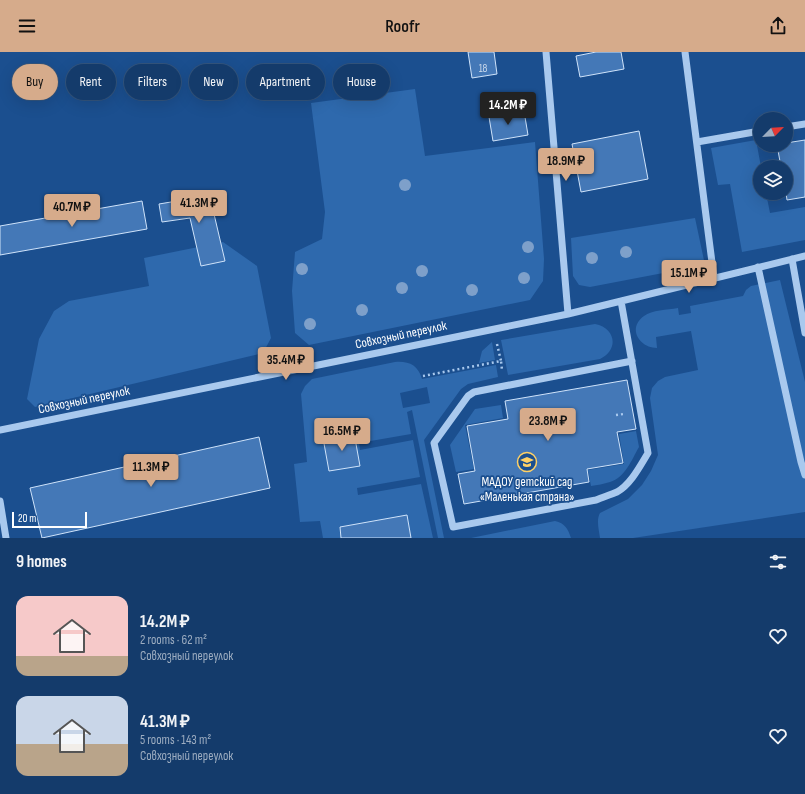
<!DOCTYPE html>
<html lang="en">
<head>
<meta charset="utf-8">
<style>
  :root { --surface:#143b6b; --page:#1d4271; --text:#f1f3f6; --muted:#9dadc1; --line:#33557e; --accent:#d6ab8b }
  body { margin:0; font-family:"Sofia Sans Condensed",sans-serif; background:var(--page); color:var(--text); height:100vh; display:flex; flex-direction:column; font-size:15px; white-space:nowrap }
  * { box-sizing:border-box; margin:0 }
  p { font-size:13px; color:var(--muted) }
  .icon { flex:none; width:22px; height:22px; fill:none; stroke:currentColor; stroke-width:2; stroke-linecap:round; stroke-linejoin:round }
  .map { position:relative; height:486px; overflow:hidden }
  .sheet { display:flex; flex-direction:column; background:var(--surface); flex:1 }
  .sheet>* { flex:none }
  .banner { position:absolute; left:12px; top:12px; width:400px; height:36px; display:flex; gap:8px }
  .needle { width:26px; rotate:66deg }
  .fabs { position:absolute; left:753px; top:60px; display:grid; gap:8px }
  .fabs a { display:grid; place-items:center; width:40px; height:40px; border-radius:50%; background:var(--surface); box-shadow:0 4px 16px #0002,0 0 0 1px var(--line); font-size:20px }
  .scale { position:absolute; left:12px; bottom:10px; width:75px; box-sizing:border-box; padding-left:4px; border:2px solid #fff; border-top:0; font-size:11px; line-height:14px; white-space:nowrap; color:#fff; -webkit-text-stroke:3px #1b4f8f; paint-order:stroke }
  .price { position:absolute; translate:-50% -34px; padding:0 9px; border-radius:4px; background:var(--accent); color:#111; font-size:13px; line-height:26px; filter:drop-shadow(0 1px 2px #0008) }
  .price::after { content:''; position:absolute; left:50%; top:24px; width:12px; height:9px; margin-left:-6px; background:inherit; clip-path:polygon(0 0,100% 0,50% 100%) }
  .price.on { background:#222; color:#fff }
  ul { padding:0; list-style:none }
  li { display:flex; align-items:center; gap:12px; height:100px; padding:0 16px }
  li span { display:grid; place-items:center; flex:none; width:112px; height:80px; border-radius:12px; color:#555 }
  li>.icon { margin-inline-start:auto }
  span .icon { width:48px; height:48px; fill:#fffc; stroke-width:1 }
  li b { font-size:17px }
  h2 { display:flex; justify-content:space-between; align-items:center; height:48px; padding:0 16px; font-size:17px }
  .chip { padding:0 14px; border-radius:18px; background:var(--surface); box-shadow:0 4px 16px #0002,0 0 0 1px var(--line); font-size:14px; line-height:36px }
  .chip.on { background:var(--accent); color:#111 }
  header { display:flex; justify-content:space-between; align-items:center; height:52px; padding:0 16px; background:var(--accent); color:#111; font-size:18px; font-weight:600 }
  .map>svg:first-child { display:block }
</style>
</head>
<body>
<header><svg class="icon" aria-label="menu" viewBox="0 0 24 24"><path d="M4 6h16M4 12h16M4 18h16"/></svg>Roofr<svg class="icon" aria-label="share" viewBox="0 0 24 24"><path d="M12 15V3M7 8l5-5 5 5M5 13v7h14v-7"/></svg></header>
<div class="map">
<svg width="805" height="486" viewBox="0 0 805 486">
  <rect width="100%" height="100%" fill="#1b4f8f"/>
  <path fill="#2e69ad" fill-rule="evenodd" d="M415,37L425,104L535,90L544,207L543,229L530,248L309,293L295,281L292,239L295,200L322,187L325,160L311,51Z
    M756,88L761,115H760V141H766L770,161L805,155V188L742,200L730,132L718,133L711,96Z
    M695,166L705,213L590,235L579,233L573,224L571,186Z
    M223,190L257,214L271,286L263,301L35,355L27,347L39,287L54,259L69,249L149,234L144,206Z
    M780,228L805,330V460L633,486H600C599,478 596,468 600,461L628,447L642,433L651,419L658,403L650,346L652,336L658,329L665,325L698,318L691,279L656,285L657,296C639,296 627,276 644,264C652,258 667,258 678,256L679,263L691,261L690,254L743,244L746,238L751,234Z
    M595,272C616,276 619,298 600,307L508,323L501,288Z
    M492,290L495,308L479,311L482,299Z
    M395,310C409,309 418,313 422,327L496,313L498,325L468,332L461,337L424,388L444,486H438L412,358L407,360L411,382L359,391L360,398L413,388L420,425L357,436L358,443L421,432L433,486H323L320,469L300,470L294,412L307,410L301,342L305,334L312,327ZM427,335L430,351L403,356L400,341Z
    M501,353L503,366L465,373L474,417L456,420L450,393L475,357Z
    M636,379L639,395C632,407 625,426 610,430C604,432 597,433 591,434L588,418L624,412L619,382Z
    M555,469C565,471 568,477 571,486H471Z"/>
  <path fill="#4478b7" stroke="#cfe3fa" d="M468,0H494L497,22L472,26Z
    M596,0H621L624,17L580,25L576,4Z
    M524,59L528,83L493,89L489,65Z
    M639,79L648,127L581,140L572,92Z
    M805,88V145L787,148L786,141V115H781L777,93H786V91Z
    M219,142L222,160L214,162L225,209L201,214L190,166L162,170L159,152Z
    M142,149L147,177L0,203V174Z
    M627,328L636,377L617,380L623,411L587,417L589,430L464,452L458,422L475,419L467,374L508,367L505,349Z
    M354,381L360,414L329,419L323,386Z
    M259,385L270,436L42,486L30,436Z
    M407,463L411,486H341L340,475Z"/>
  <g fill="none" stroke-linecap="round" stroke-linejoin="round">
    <path stroke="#a9c9ee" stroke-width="2.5" stroke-dasharray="2 3" stroke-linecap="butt" d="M497,292L501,309
      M423,324L501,309L502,318
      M616,363L624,362"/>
    <path stroke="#a9c9ee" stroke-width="7" d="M546,0L568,262
      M685,0L714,226
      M786,75L805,72
      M697,90L760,79
      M792,207L805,281
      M758,215L801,410L805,423
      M621,249L648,401C640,414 631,432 617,440C610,443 603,445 596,448L453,475L434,391L468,344L474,340L632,309
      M0,378L568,262L805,204
      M0,449L6,486"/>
  </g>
  <g fill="#7ea0ca">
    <circle cx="405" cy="133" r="6"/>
    <circle cx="528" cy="195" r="6"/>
    <circle cx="626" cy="200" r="6"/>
    <circle cx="592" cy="206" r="6"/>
    <circle cx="302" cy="217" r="6"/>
    <circle cx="422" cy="219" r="6"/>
    <circle cx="524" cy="226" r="6"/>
    <circle cx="402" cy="236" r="6"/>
    <circle cx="472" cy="238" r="6"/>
    <circle cx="362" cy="258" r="6"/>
    <circle cx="310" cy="272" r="6"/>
  </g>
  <defs>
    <g id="school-ring" transform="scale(1)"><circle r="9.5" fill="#1b4f8f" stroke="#ffd166" stroke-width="1.5"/><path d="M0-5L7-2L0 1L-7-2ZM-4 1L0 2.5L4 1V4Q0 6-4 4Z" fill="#ffd166"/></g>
  </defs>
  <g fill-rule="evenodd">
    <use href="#school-ring" x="527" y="410"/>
  </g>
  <g text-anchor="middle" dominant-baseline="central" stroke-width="3.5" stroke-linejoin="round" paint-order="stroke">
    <g font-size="11" fill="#d0dded">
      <text x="483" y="16">18</text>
    </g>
    <g font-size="13" fill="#fff" stroke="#1b4f8f">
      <text transform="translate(401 283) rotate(-12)">Совхозный переулок</text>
      <text transform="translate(84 348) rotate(-12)">Совхозный переулок</text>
    </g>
    <g font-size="13" fill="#fff" stroke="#1b4f8f">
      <text x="527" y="430">МАДОУ детский сад<tspan x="527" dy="15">«Маленькая страна»</tspan></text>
    </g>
  </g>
</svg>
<div class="fabs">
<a><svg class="needle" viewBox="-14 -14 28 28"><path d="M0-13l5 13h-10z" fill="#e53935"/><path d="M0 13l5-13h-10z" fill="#9dadc1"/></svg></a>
<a><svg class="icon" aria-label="layers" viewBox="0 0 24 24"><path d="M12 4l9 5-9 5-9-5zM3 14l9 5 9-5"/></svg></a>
</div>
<div class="scale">20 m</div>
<b class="price on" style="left:508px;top:74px">14.2M ₽</b>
<b class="price" style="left:566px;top:130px">18.9M ₽</b>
<b class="price" style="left:199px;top:172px">41.3M ₽</b>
<b class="price" style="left:72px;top:176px">40.7M ₽</b>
<b class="price" style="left:689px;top:242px">15.1M ₽</b>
<b class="price" style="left:286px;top:329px">35.4M ₽</b>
<b class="price" style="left:548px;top:390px">23.8M ₽</b>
<b class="price" style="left:342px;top:400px">16.5M ₽</b>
<b class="price" style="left:151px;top:436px">11.3M ₽</b>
<div class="banner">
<a class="chip on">Buy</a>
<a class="chip">Rent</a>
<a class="chip">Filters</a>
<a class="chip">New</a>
<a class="chip">Apartment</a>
<a class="chip">House</a>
</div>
</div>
<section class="sheet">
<h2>9 homes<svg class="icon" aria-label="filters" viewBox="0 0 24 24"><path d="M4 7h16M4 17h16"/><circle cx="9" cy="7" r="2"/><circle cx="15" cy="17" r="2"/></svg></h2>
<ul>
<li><span style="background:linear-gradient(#f6c9c9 75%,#b9a48a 0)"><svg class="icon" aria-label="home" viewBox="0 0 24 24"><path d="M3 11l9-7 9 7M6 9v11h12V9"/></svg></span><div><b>14.2M ₽</b><p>2 rooms · 62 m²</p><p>Совхозный переулок</p></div><svg class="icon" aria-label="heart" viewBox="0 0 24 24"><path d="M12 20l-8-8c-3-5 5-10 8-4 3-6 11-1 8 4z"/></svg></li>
<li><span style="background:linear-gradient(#c9d6e8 60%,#b9a48a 0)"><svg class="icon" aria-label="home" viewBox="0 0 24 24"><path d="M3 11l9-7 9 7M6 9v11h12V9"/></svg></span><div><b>41.3M ₽</b><p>5 rooms · 143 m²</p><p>Совхозный переулок</p></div><svg class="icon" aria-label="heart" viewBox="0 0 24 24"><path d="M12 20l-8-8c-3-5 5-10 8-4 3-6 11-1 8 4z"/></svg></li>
</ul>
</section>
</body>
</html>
